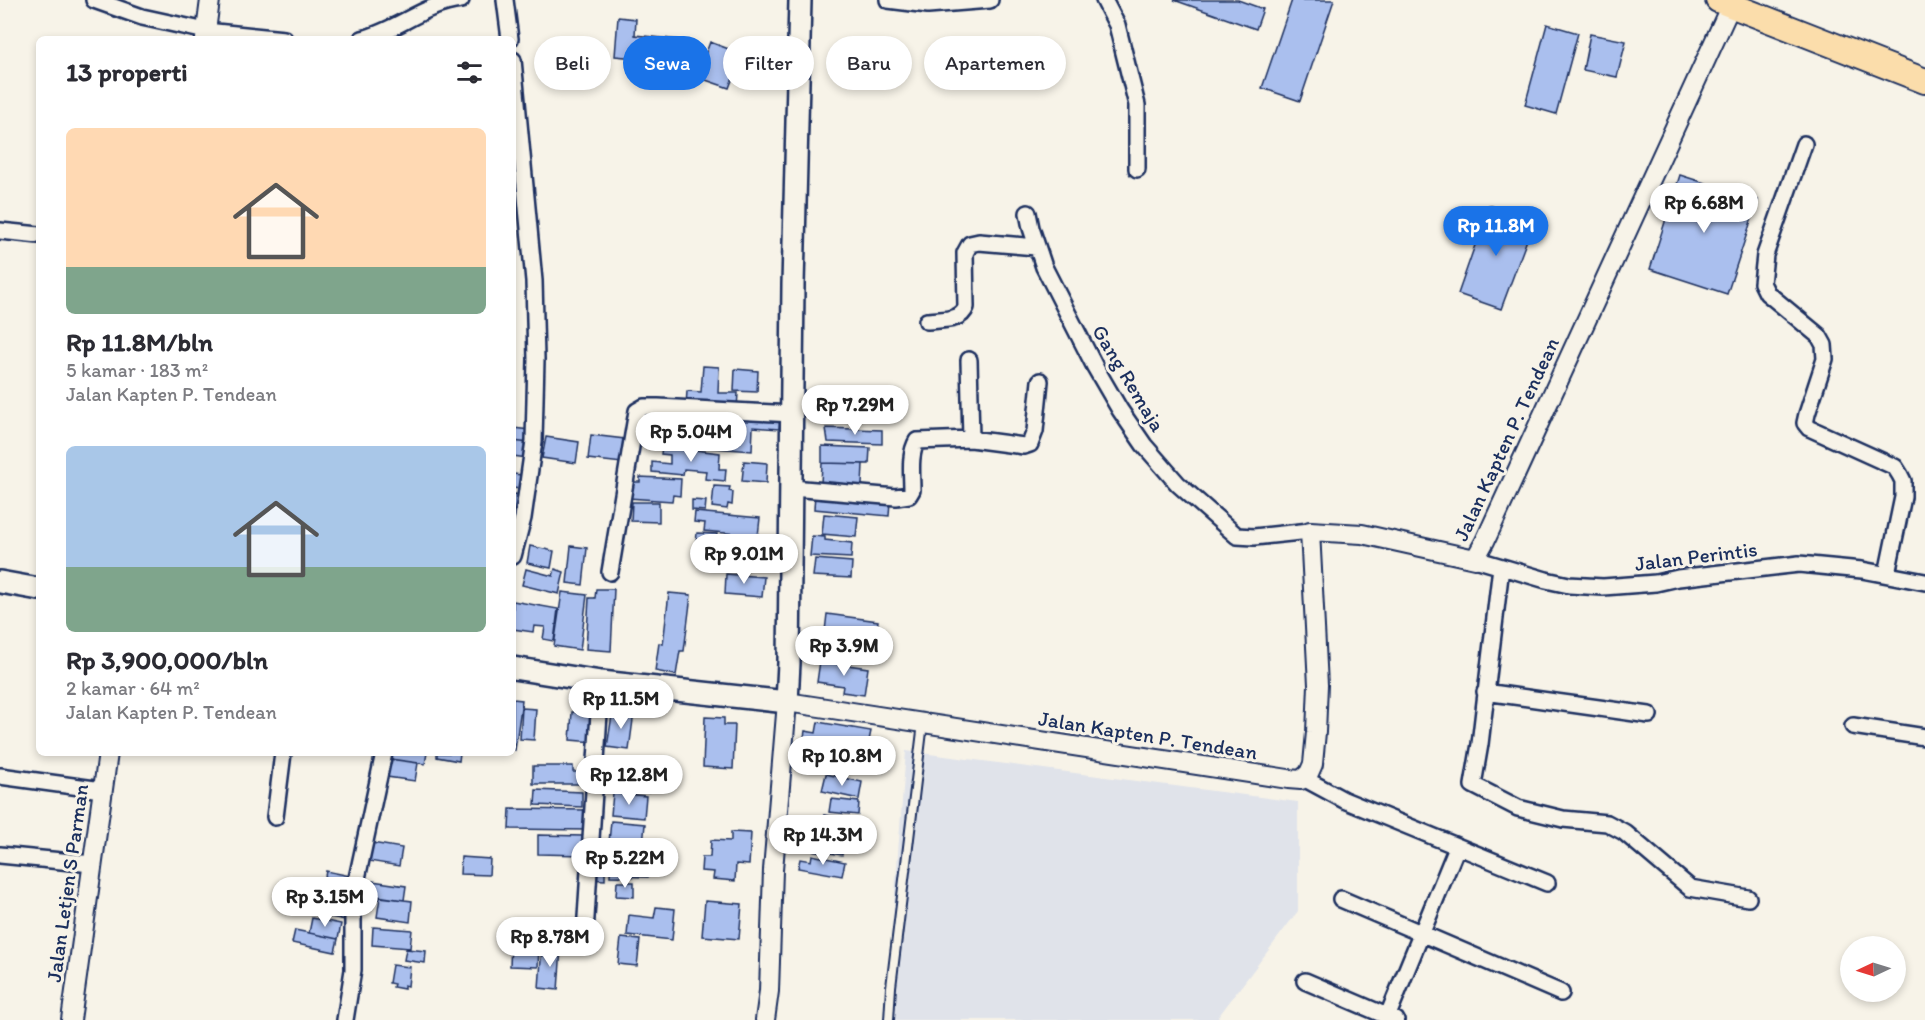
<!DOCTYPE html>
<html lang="id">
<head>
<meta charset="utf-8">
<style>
  :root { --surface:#fff; --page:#f2f2f3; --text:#2b2b33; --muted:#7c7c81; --accent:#1a73e8 }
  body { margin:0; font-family:Itim,sans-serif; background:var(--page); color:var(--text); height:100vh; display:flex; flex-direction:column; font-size:22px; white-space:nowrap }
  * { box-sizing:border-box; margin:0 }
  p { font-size:20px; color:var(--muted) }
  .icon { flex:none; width:33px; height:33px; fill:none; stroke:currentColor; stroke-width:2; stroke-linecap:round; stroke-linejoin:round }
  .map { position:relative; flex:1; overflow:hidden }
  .sheet { position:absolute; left:36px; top:36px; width:480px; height:720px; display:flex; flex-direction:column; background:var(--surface); border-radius:9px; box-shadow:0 3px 9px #0003 }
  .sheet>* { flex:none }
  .banner { position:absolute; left:534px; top:36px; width:570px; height:54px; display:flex; gap:12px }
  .needle { width:39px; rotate:266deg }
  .tools { position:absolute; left:1840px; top:936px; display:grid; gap:12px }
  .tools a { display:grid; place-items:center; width:66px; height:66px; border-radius:50%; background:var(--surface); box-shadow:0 3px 9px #0003; font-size:30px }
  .price { position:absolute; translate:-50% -51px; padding:0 14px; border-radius:21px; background:#fff; color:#222; font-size:20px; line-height:39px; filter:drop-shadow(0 2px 3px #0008) }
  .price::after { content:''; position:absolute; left:50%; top:36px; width:18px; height:14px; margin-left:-9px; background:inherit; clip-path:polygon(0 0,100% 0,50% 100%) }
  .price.on { background:var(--accent); color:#fff }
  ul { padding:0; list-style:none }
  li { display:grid; align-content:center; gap:12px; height:318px; padding:0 30px }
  li span { display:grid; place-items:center; height:186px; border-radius:9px; color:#555 }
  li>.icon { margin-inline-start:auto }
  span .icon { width:108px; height:108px; fill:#fffc; stroke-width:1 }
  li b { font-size:26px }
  h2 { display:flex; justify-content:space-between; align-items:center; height:72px; padding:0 30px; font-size:26px }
  .pill { padding:0 21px; border-radius:27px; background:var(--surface); box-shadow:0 3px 9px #0003; font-size:21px; line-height:54px }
  .pill.on { background:var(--accent); color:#fff }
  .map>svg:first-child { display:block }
</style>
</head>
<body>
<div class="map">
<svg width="1925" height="1020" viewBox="0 0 1925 1020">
  <rect width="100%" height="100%" fill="#f7f3e8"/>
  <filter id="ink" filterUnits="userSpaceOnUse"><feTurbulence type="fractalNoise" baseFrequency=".0167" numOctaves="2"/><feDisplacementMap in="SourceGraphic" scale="12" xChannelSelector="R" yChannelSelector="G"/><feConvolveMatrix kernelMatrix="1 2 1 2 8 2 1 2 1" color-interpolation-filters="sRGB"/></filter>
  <g filter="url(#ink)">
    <path fill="#e0e3ea" d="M906,751L1298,802V911L1218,1017L1220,1020H885Z"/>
    <path fill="#aabfee" stroke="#1b2f5e" stroke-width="1.5" d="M1174,0H1238L1263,9L1256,29Z
      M1292,0H1334L1300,101L1262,88Z
      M618,17L636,19L635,35L680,40L678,62L615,56Z
      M1547,24L1578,33L1556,114L1525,105Z
      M1590,34L1626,41L1617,77L1583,70Z
      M710,42L742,54L729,88L697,77Z
      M1680,175L1758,200L1727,294L1650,269Z
      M1489,205L1534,221L1501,309L1458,294Z
      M703,366L719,367L718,393H738L737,409L686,406L687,391L701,392Z
      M735,369L758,371L757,392L734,391Z
      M694,412L780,418L779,429L753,427L752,451L691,446Z
      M513,428L530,430L529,443L513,441Z
      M826,428L882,430V444L828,442Z
      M591,435L625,439L622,463L588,459Z
      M546,437L579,442L576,463L542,458Z
      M513,441L529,443L527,458L513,456Z
      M662,446L720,453L719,469H726L725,481L705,479L706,471L684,469L683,475L652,472V462L670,464V455L661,454Z
      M822,446L870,448L869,464L822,463Z
      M744,461L767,463L766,483L742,481Z
      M822,463L863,464L862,485L821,484Z
      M513,474L522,475L520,489L513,488Z
      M640,477L681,479L680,496L673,495L672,501L628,498L629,482H640Z
      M714,486L730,487L729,491L733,492L732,505L728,504L727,509L712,507Z
      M513,494L524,495L522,512L513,511Z
      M815,494L890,501L889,516L814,509Z
      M692,500L706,501L705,511L692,510Z
      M632,502H659V522L631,521Z
      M695,512L760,518L758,536L704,531L705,523L694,522Z
      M824,514L858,517L856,537L822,534Z
      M697,533L717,534L715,553L695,552Z
      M812,536L825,537V540L852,543L851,558L810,556Z
      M530,546L554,551L551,568L527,563Z
      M571,546L587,548L583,585L567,583Z
      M815,559L852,562L851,578L813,576Z
      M526,569L553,576L555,569L564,572L559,594L522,585Z
      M726,574L764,577L762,597L725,594Z
      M596,589H614L611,651L586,649L589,598H595Z
      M562,592L587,595L580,650L554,646Z
      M669,593L691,595L684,651H680L676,675L655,671L659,643L663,644Z
      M513,601L558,609L554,641L543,639L545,627L534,626L533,632L513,629Z
      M827,614L878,621L874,655L857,653L859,636L825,631Z
      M821,640L853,644L851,662L819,658Z
      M820,661L868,668L864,695L842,692L843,686L817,682Z
      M513,699L522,700L515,750L513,749Z
      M578,701H590L589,713H594L593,742L570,740L572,712H578Z
      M522,708L536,709L534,740L520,739Z
      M613,709L634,712L629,750L607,747Z
      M705,717L724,718V725H735L733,769L703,767Z
      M818,722L871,731L866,755L803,744L805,731L816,733Z
      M391,753H427L425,764L390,759Z
      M437,753H460L459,761L437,757Z
      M390,759L418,763L415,781L387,777Z
      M533,766H573V772H585V784H533Z
      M613,769L651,773L649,792L611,788Z
      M826,774L862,782L859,799L822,791Z
      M536,790L582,792V807L535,805Z
      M613,793L646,796L644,818L611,815Z
      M831,799L859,802L858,815L829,812Z
      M510,809L588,810L587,830L509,829Z
      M824,815L861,820L858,836L822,831Z
      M611,821L645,824L643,845L609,842Z
      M731,832L751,833L749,865L736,864L735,881L713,879L714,872L701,871L702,857H710L711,840L731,841Z
      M813,834L845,839L842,855L810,850Z
      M538,835L584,836V855L538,854Z
      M372,843L402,848L399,866L369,861Z
      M611,853L649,855L648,877L610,876Z
      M812,855L845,862L842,876L798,868L800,859L811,861Z
      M461,857L490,859L489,875L460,874Z
      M590,858L605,859V880L589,879Z
      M326,871L355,877L351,893L323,887Z
      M372,881L406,886L404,900L370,895Z
      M617,882H634V897L616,896Z
      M380,897L412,901L410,922L377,917Z
      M323,900L349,905L346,920L320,915Z
      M705,901L742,904L739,939L702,936Z
      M656,907L675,909L672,940L627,935L629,915L654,918Z
      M312,918L341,924L338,939L309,933Z
      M373,927L412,930L410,948L372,945Z
      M295,930L338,939L335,952L292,943Z
      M621,938L640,940L637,966L618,964Z
      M511,944L539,946L538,967L510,966Z
      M542,946L561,948L558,990L539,988Z
      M406,949L426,951L425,963L404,960Z
      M392,965L410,967L408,986L404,985V989L393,987L394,984L389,983Z"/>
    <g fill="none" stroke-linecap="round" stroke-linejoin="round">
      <g stroke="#1b2f5e" stroke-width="12">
        <path id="service" d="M889,1020L891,987L923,723"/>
      </g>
      <g stroke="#1b2f5e" stroke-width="20">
        <path id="minor" d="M94,0L142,17L206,31L284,39
          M505,0L510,39
          M888,0L928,5L990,0
          M1104,0L1117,25L1137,105V169
          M362,39C398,30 424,4 461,0
          M513,60L534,281L536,359L534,441L523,518L513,556
          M1804,144L1765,255L1762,283L1767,293L1819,336L1824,345L1825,359L1807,414L1805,423L1809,428L1895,467L1900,475L1903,481V497L1887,574
          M1028,213L1031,228L1044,267L1095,367L1120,410L1144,445L1178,484L1237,536L1254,537L1310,531
          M0,231L39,235
          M927,321C941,319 961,322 966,307L965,253L970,244L979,242L1036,247
          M971,439L1024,446L1030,444L1035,431L1040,381
          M792,488L896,497L909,495L912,490C912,475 909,454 917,441L971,439L969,360
          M1475,559L1546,580L1569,585L1603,587L1656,583L1678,578L1799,564L1862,570L1925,582
          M1501,567L1480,744L1473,785L1518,808L1563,819L1607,823L1624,832L1690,888L1748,898
          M610,572L637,411L644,407H658L792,414
          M1485,692L1649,715
          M1853,726L1925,737
          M0,776L102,790
          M1305,779L1344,800L1547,883
          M275,817L283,753
          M0,855L92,864
          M1341,899L1561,993
          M585,933L601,682
          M1305,981L1396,1020
          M345,1020L353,970V897L384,753
          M1386,1020L1457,847"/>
      </g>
      <g stroke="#1b2f5e" stroke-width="22">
        <path id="tertiary" d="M205,39L210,0
          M71,1020L108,753
          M765,1020L769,991L773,870L787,702L1288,779L1301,780L1309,773L1313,764L1316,732L1318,685L1310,531L1362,534L1475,559L1485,541L1731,5"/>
      </g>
      <g stroke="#1b2f5e" stroke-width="26">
        <path id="secondary" d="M0,582L39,589
          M513,668L601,682L787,702L789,663L793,285L800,0"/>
      </g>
      <g stroke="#1b2f5e" stroke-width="28">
        <path id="primary" d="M1718,0L1925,81"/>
      </g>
      <use href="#service" stroke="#f7f3e8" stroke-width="8"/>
      <use href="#minor" stroke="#f7f3e8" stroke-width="15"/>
      <use href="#tertiary" stroke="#f7f3e8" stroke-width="18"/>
      <use href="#secondary" stroke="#f7f3e8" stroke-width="21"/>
      <use href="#primary" stroke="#fbddab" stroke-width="24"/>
    </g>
  </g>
  <g text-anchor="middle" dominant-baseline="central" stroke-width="6" stroke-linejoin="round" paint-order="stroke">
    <g font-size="21" fill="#1b2f5e" stroke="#f7f3e8">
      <text transform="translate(1129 378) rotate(59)">Gang Remaja</text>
      <text transform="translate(1506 439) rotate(-65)">Jalan Kapten P. Tendean</text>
      <text transform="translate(1696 556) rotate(-7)">Jalan Perintis</text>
      <text transform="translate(1148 735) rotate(9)">Jalan Kapten P. Tendean</text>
      <text transform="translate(67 883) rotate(-82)">Jalan Letjen S Parman</text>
    </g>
  </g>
</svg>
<div class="tools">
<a><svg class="needle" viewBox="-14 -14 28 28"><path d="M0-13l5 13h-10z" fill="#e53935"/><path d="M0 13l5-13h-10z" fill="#7c7c81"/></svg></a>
</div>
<b class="price" style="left:1704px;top:234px">Rp 6.68M</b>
<b class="price on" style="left:1496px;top:257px">Rp 11.8M</b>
<b class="price" style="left:855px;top:436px">Rp 7.29M</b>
<b class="price" style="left:691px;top:463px">Rp 5.04M</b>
<b class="price" style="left:744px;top:585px">Rp 9.01M</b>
<b class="price" style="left:844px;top:677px">Rp 3.9M</b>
<b class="price" style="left:621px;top:730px">Rp 11.5M</b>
<b class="price" style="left:842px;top:787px">Rp 10.8M</b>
<b class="price" style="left:629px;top:806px">Rp 12.8M</b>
<b class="price" style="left:823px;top:866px">Rp 14.3M</b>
<b class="price" style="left:625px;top:889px">Rp 5.22M</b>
<b class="price" style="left:325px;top:928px">Rp 3.15M</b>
<b class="price" style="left:550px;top:968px">Rp 8.78M</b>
<div class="banner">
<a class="pill">Beli</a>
<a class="pill on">Sewa</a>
<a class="pill">Filter</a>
<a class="pill">Baru</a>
<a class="pill">Apartemen</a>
</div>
<section class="sheet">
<h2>13 properti<svg class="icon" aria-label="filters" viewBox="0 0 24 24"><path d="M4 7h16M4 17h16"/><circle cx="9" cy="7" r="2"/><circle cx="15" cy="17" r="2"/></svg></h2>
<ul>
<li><span style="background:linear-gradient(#ffd9b3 75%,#7fa58c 0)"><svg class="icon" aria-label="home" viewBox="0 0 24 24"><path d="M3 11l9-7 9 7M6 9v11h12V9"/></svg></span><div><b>Rp 11.8M/bln</b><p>5 kamar · 183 m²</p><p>Jalan Kapten P. Tendean</p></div></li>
<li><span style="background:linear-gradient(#a9c7e8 65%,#7fa58c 0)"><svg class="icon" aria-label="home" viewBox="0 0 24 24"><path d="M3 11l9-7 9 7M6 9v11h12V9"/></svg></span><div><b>Rp 3,900,000/bln</b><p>2 kamar · 64 m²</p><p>Jalan Kapten P. Tendean</p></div></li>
</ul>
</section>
</div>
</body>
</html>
